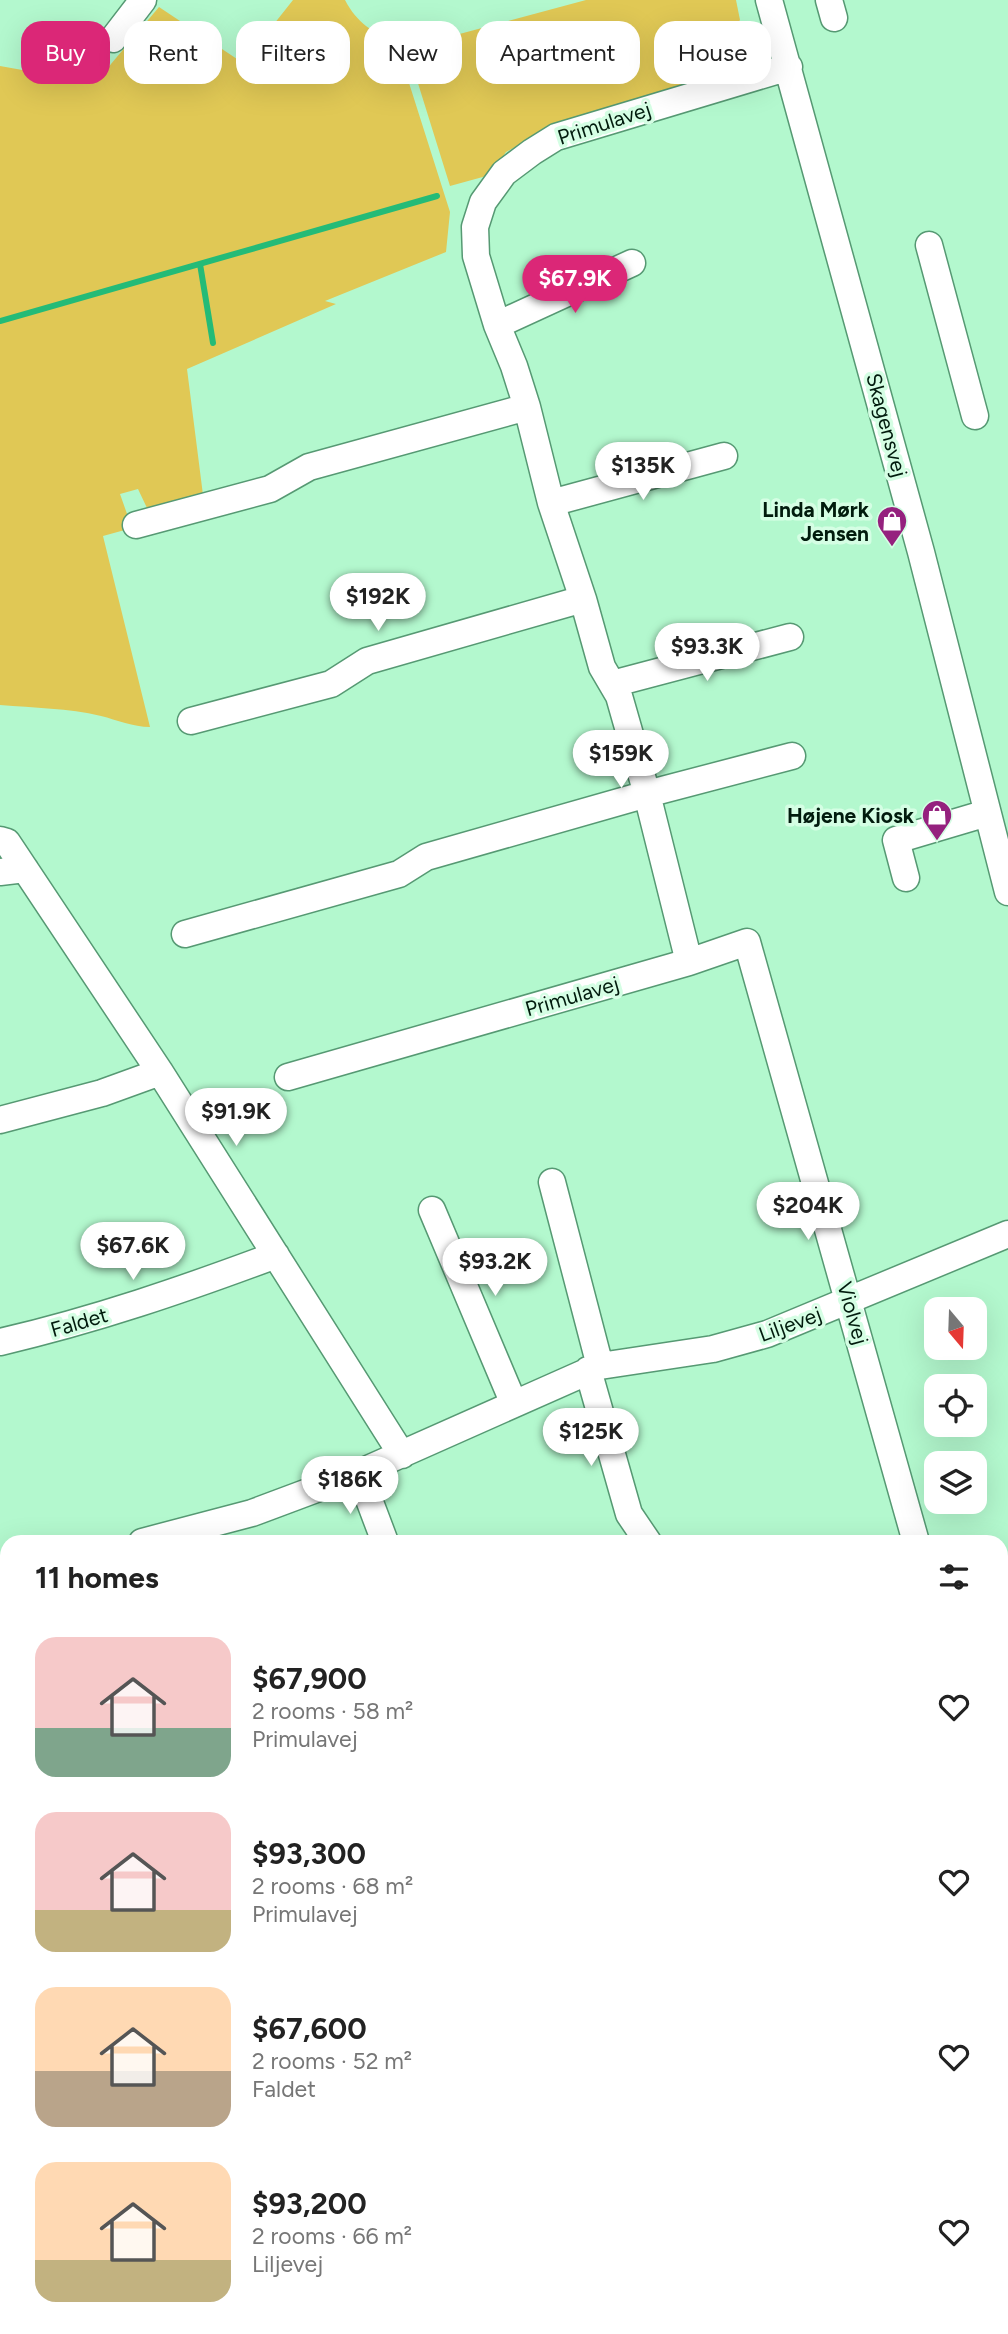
<!DOCTYPE html>
<html lang="en">
<head>
<meta charset="utf-8">
<style>
  :root { --surface:#fff; --page:#f2f2f2; --text:#222; --muted:#767676; --accent:#db2777 }
  body { margin:0; font-family:Figtree,sans-serif; background:var(--page); color:var(--text); height:100vh; display:flex; flex-direction:column; font-size:26px; white-space:nowrap }
  * { box-sizing:border-box; margin:0 }
  p { font-size:23px; color:var(--muted) }
  .icon { flex:none; width:38px; height:38px; fill:none; stroke:currentColor; stroke-width:2; stroke-linecap:round; stroke-linejoin:round }
  .map { position:relative; flex:1; overflow:hidden }
  .drawer { position:absolute; left:0px; top:1535px; width:1008px; height:800px; display:flex; flex-direction:column; background:var(--surface); border-radius:21px 21px 0 0; box-shadow:0 7px 28px #0002 }
  .drawer>* { flex:none }
  .top-card { position:absolute; left:21px; top:21px; width:966px; height:63px; display:flex; gap:14px }
  .needle { width:46px; rotate:161deg }
  .fabs { position:absolute; left:924px; top:1297px; display:grid; gap:14px }
  .fabs a { display:grid; place-items:center; width:63px; height:63px; border-radius:14px; background:var(--surface); box-shadow:0 7px 28px #0002; font-size:35px }
  .price { position:absolute; translate:-50% -60px; padding:0 16px; border-radius:24px; background:#fff; color:#222; font-size:23px; line-height:46px; filter:drop-shadow(0 2px 4px #0008) }
  .price::after { content:''; position:absolute; left:50%; top:42px; width:21px; height:16px; margin-left:-10px; background:inherit; clip-path:polygon(0 0,100% 0,50% 100%) }
  .price.selected { background:var(--accent); color:#fff }
  ul { padding:0; list-style:none }
  li { display:flex; align-items:center; gap:21px; height:175px; padding:0 35px }
  li span { display:grid; place-items:center; flex:none; width:196px; height:140px; border-radius:21px; color:#555 }
  li>.icon { margin-inline-start:auto }
  span .icon { width:84px; height:84px; fill:#fffc; stroke-width:1 }
  li b { font-size:30px }
  h2 { display:flex; justify-content:space-between; align-items:center; height:84px; padding:0 35px; font-size:30px }
  .chip { padding:0 24px; border-radius:21px; background:var(--surface); box-shadow:0 7px 28px #0002; font-size:24px; line-height:63px }
  .chip.selected { background:var(--accent); color:#fff }
  .map>svg:first-child { display:block }
</style>
</head>
<body>
<div class="map">
<svg width="1008" height="2334" viewBox="0 0 1008 2334">
  <rect width="100%" height="100%" fill="#b3f8ce"/>
  <path fill="#e0c855" d="M293,0H345C357,23 373,33 396,42L450,212L446,252L325,301L336,304L187,369L203,495L147,508L138,489L120,494L132,528L103,536L150,727C133,727 117,720 101,716C68,708 34,708 0,705V66L95,83L159,7L243,63Z
    M586,0H736L740,20L725,40L732,72L551,127L506,152L490,175L450,186L407,48Z
    M7,1844V2328H667L665,2334H0V1846Z
    M1008,1954V1991L1001,1993V1957Z"/>
  <g fill="none" stroke-linecap="round" stroke-linejoin="round">
    <path stroke="#24bb77" stroke-width="6" d="M200,264L213,343
      M0,321L437,196"/>
    <g stroke="#569973" stroke-width="29">
      <path id="minor" d="M769,0L921,552L1008,892
        M829,0L834,18
        M113,39L143,0
        M929,245L975,416
        M497,325L632,263
        M551,503L724,456
        M136,525L270,489L309,467L527,407
        M612,684L790,637
        M191,721L331,684L367,661L583,599
        M0,840L7,842L160,1072L402,1455
        M0,872L25,869
        M906,878L896,840L987,813
        M185,934L399,874L426,857L647,794L792,756
        M689,962L747,942L916,1542
        M288,1077L689,962L647,794L619,696L602,667L583,599L551,503L527,407L514,366L497,325L476,256L475,227L483,202L504,173L532,152L556,137L789,67
        M0,1120L102,1093L160,1072
        M552,1182L600,1366
        M432,1210L514,1404
        M0,1342C95,1320 185,1289 276,1255
        M588,1370L629,1514L648,1542
        M359,1473L385,1542
        M142,1542L252,1513L359,1473L600,1366L713,1349L767,1334L1008,1234
        M0,1579L7,1577
        M1001,1832L1008,1830"/>
    </g>
    <use href="#minor" stroke="#fff" stroke-width="26"/>
  </g>
  <defs>
    <g id="shop-pin" transform="scale(1.575)"><path d="M0 17L-7.5 6A9.5 9.5 0 1 1 7.5 6Z" fill="#95217e" stroke="#d5fee4"/><path d="M-5-2.5h2.3a2.7 3.5 0 0 1 5.4 0H5L5.5 6h-11ZM-1.5-2.5h3a1.5 2.3 0 0 0-3 0Z" fill="#fff"/></g>
  </defs>
  <g fill-rule="evenodd">
    <use href="#shop-pin" x="892" y="521"/>
    <use href="#shop-pin" x="937" y="815"/>
  </g>
  <g text-anchor="middle" dominant-baseline="central" stroke-width="7" stroke-linejoin="round" paint-order="stroke">
    <g font-size="21" fill="#011b0d" stroke="#d5fee4">
      <text transform="translate(604 123) rotate(-18)">Primulavej</text>
      <text transform="translate(887 425) rotate(75)">Skagensvej</text>
      <text transform="translate(572 996) rotate(-16)">Primulavej</text>
      <text transform="translate(853 1313) rotate(74)">Violvej</text>
      <text transform="translate(79 1322) rotate(-16)">Faldet</text>
      <text transform="translate(790 1324) rotate(-20)">Liljevej</text>
    </g>
    <g font-size="21" font-weight="bold" fill="#011b0d" stroke="#d5fee4" text-anchor="end">
      <text x="869" y="509">Linda Mørk<tspan x="869" dy="24">Jensen</tspan></text>
      <text x="914" y="815">Højene Kiosk</text>
    </g>
  </g>
</svg>
<div class="fabs">
<a><svg class="needle" viewBox="-14 -14 28 28"><path d="M0-13l5 13h-10z" fill="#e53935"/><path d="M0 13l5-13h-10z" fill="#767676"/></svg></a>
<a><svg class="icon" aria-label="locate" viewBox="0 0 24 24"><circle cx="12" cy="12" r="6"/><path d="M12 2v4M12 18v4M2 12h4M18 12h4"/></svg></a>
<a><svg class="icon" aria-label="layers" viewBox="0 0 24 24"><path d="M12 4l9 5-9 5-9-5zM3 14l9 5 9-5"/></svg></a>
</div>
<b class="price selected" style="left:575px;top:315px">$67.9K</b>
<b class="price" style="left:643px;top:502px">$135K</b>
<b class="price" style="left:378px;top:633px">$192K</b>
<b class="price" style="left:707px;top:683px">$93.3K</b>
<b class="price" style="left:621px;top:790px">$159K</b>
<b class="price" style="left:236px;top:1148px">$91.9K</b>
<b class="price" style="left:808px;top:1242px">$204K</b>
<b class="price" style="left:133px;top:1282px">$67.6K</b>
<b class="price" style="left:495px;top:1298px">$93.2K</b>
<b class="price" style="left:591px;top:1468px">$125K</b>
<b class="price" style="left:350px;top:1516px">$186K</b>
<div class="top-card">
<a class="chip selected">Buy</a>
<a class="chip">Rent</a>
<a class="chip">Filters</a>
<a class="chip">New</a>
<a class="chip">Apartment</a>
<a class="chip">House</a>
</div>
<section class="drawer">
<h2>11 homes<svg class="icon" aria-label="filters" viewBox="0 0 24 24"><path d="M4 7h16M4 17h16"/><circle cx="9" cy="7" r="2"/><circle cx="15" cy="17" r="2"/></svg></h2>
<ul>
<li><span style="background:linear-gradient(#f6c9c9 65%,#7fa58c 0)"><svg class="icon" aria-label="home" viewBox="0 0 24 24"><path d="M3 11l9-7 9 7M6 9v11h12V9"/></svg></span><div><b>$67,900</b><p>2 rooms · 58 m²</p><p>Primulavej</p></div><svg class="icon" aria-label="heart" viewBox="0 0 24 24"><path d="M12 20l-8-8c-3-5 5-10 8-4 3-6 11-1 8 4z"/></svg></li>
<li><span style="background:linear-gradient(#f6c9c9 70%,#c2b280 0)"><svg class="icon" aria-label="home" viewBox="0 0 24 24"><path d="M3 11l9-7 9 7M6 9v11h12V9"/></svg></span><div><b>$93,300</b><p>2 rooms · 68 m²</p><p>Primulavej</p></div><svg class="icon" aria-label="heart" viewBox="0 0 24 24"><path d="M12 20l-8-8c-3-5 5-10 8-4 3-6 11-1 8 4z"/></svg></li>
<li><span style="background:linear-gradient(#ffd9b3 60%,#b9a48a 0)"><svg class="icon" aria-label="home" viewBox="0 0 24 24"><path d="M3 11l9-7 9 7M6 9v11h12V9"/></svg></span><div><b>$67,600</b><p>2 rooms · 52 m²</p><p>Faldet</p></div><svg class="icon" aria-label="heart" viewBox="0 0 24 24"><path d="M12 20l-8-8c-3-5 5-10 8-4 3-6 11-1 8 4z"/></svg></li>
<li><span style="background:linear-gradient(#ffd9b3 70%,#c2b280 0)"><svg class="icon" aria-label="home" viewBox="0 0 24 24"><path d="M3 11l9-7 9 7M6 9v11h12V9"/></svg></span><div><b>$93,200</b><p>2 rooms · 66 m²</p><p>Liljevej</p></div><svg class="icon" aria-label="heart" viewBox="0 0 24 24"><path d="M12 20l-8-8c-3-5 5-10 8-4 3-6 11-1 8 4z"/></svg></li>
</ul>
</section>
</div>
</body>
</html>
